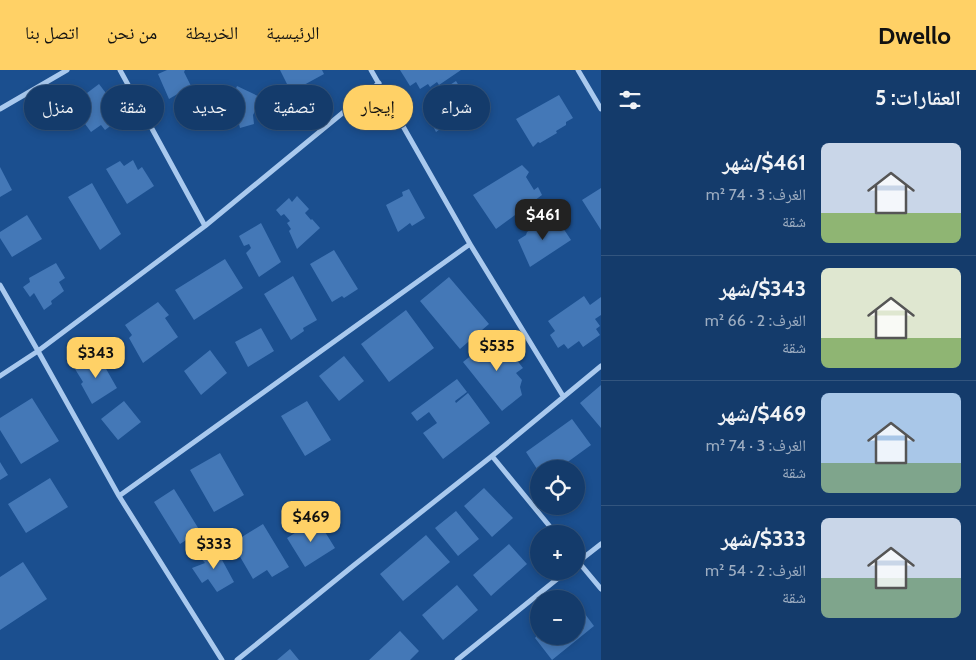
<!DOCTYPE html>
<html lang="ar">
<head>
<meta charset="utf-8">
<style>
  :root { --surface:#143b6b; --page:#1d4271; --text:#f1f3f6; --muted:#9dadc1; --line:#33557e; --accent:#ffd166 }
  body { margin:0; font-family:Cabin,"Noto Naskh Arabic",sans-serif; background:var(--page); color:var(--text); direction:rtl; height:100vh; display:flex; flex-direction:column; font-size:19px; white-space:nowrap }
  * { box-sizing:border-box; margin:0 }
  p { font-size:16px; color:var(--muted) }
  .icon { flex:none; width:28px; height:28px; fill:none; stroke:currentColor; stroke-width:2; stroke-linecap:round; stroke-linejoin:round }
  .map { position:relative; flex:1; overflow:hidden; direction:ltr }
  .panel { display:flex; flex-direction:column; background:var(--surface); width:375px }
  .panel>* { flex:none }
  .guide { position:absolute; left:15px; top:15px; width:475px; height:45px; direction:rtl; display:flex; gap:10px }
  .fabs { position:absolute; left:530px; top:390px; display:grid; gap:10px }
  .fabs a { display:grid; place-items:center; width:55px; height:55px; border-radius:50%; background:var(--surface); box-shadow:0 2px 8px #0003,0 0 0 1px var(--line); font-size:25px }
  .price { position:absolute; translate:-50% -42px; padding:0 11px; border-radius:10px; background:var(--accent); color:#111; font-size:16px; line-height:32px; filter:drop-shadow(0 1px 2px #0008) }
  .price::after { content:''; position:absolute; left:50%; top:30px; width:15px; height:11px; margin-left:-8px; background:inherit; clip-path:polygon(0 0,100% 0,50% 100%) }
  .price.on { background:#222; color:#fff }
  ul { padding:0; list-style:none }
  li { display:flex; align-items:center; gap:15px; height:125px; padding:0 15px }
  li+li { border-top:1px solid var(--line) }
  li span { display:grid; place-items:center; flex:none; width:140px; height:100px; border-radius:8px; color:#555 }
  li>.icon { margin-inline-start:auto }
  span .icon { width:60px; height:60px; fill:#fffc; stroke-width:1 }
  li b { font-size:21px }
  h2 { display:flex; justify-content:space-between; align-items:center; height:60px; padding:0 15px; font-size:21px }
  .pill { padding:0 18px; border-radius:22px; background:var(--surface); box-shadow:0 2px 8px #0003,0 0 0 1px var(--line); font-size:18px; line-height:45px }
  .pill.on { background:var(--accent); color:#111 }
  header { display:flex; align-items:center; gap:30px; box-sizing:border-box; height:70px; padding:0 25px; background:var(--accent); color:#111 }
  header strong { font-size:24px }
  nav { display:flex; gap:28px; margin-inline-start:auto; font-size:18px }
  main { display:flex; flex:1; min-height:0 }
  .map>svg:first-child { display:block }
</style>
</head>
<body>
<header>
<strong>Dwello</strong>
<nav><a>الرئيسية</a><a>الخريطة</a><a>من نحن</a><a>اتصل بنا</a></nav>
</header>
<main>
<section class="panel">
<h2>العقارات: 5<svg class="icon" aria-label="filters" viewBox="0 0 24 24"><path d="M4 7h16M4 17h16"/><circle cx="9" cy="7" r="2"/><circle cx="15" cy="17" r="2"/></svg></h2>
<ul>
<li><span style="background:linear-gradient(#c9d6e8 70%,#8fb573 0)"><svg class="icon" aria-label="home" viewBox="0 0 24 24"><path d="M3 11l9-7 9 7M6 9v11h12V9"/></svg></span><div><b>$461/شهر</b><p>الغرف: 3 · 74 m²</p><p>شقة</p></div></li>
<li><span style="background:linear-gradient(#dfe7d0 70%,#8fb573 0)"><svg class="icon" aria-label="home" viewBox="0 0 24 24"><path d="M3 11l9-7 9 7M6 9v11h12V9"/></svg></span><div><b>$343/شهر</b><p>الغرف: 2 · 66 m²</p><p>شقة</p></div></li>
<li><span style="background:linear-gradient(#a9c7e8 70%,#7fa58c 0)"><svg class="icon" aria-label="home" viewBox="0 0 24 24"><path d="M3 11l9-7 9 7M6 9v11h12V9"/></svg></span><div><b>$469/شهر</b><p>الغرف: 3 · 74 m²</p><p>شقة</p></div></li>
<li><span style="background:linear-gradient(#c9d6e8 60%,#7fa58c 0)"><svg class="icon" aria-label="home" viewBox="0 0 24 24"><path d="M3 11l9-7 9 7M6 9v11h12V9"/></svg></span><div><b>$333/شهر</b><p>الغرف: 2 · 54 m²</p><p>شقة</p></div></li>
</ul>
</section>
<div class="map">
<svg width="601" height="590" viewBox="0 0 601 590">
  <rect width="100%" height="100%" fill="#1b4f8f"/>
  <path fill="#4478b7" d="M167,0H185L184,2L191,16L169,29L158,4Z
    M280,0H322L324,4L291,22Z
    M400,0H461L439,15L437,12L430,17L428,14L420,19L416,12L410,16Z
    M456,11L479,49L469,57L467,52L456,59L451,51L436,62L424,38L430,33L428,29Z
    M99,14L112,31L116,43L111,46L113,54L105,60L101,55L91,62L71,35Z
    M237,16L262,28L253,45L254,54L240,58L238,50L224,47Z
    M559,25L573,48L566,52V55L556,61L557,63L540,73L538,72L533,77L516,49Z
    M133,90L138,100L142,97L154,116L127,134L106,99L120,91L124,96Z
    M522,95L529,102L526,107L534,120L538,117L542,125L496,159L473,125Z
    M0,97L12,120L0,127Z
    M92,113L121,164L100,180L68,127Z
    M601,118V160L582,130Z
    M409,119L425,148L412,156L410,153L398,162L386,135L403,126L402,122Z
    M297,126L309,139L305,143L311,150L312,149L320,158L297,179L289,161L291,159L287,153L290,151L284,144L281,146L276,140L289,128L292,132Z
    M27,145L42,169L12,187L0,168V162Z
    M551,145L559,157L561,155L571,170L530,197L518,170L526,165L527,162Z
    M261,153L281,192L259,207L246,183L251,178L249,174L244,176L239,166Z
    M334,180L358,219L344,228L342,226L332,232L310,194Z
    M225,189L243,218L194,250L175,220Z
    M56,193L65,208L59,212L64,221L51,231L52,234L44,240L34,223L30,227L23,217L30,212L29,208Z
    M293,206L317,250L303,258L304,261L291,270L264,224Z
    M449,207L489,254L460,279L420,231Z
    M584,226L590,235L601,227V245L595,249L600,256L596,259L600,265L583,277L579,271L568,279L564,274L558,278L550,265L555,261L548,251Z
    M158,232L169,245L165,248L178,267L143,293L129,268L132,265L125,255Z
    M406,240L434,278L389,312L361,274Z
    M261,258L274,281L248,297L235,272Z
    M497,265L523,298L516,303L522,310L520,317L522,325L502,341L463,292Z
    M210,280L227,303L201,325L184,301Z
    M97,283L117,318L92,334L81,314L83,312L75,299Z
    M344,286L364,311L339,331L319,306Z
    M457,309L467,322L455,331L456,333L468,323L490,353L443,389L423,363L437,353L429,342L417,351L411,343Z
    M601,315V358L580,333Z
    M32,328L59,371L21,394L0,360V348Z
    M124,331L141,352L118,370L101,349Z
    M307,331L331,370L305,386L281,346Z
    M572,349L591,375L558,399H537L526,382Z
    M220,383L244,425L214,442L190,400Z
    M0,392L8,405L0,410Z
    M50,408L68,437L26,463L8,434Z
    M484,418L513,448L492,467L464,436Z
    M174,419L200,461L180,474L154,432Z
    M456,441L479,469L458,486L435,458Z
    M317,449L335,478L305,497L287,468Z
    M263,454L289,497L272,507L267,500L253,509L232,473Z
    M426,465L450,492L403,531L380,504Z
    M509,474L527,494L491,526L473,505Z
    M214,475L234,512L217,522L208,509L202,513L192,498L205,493L201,488Z
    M23,492L47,529L0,560V507Z
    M457,515L478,540L443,570L422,545Z
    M576,532L594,556L552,590L535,568L539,563V566H576Z
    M400,561L419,581L410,590H369Z
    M290,579L299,590H277Z"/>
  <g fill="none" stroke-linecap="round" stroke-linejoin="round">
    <path stroke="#a9c9ee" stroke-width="5" d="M120,0L205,156
      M371,0L470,174L563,326
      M578,0L601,39
      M0,39L67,0
      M0,215L38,281L119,426L222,590
      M0,306L38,281L205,156L379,13
      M492,386L556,464
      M119,426L470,174
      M576,489L601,519
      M578,492L601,474
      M237,590L353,496L492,386L601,296
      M457,590L567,501"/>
  </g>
</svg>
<div class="fabs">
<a><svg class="icon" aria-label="locate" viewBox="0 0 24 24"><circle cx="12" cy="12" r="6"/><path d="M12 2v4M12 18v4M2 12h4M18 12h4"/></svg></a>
<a>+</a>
<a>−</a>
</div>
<b class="price on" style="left:543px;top:171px">$461</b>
<b class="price" style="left:497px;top:302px">$535</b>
<b class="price" style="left:96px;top:309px">$343</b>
<b class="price" style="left:311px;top:473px">$469</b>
<b class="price" style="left:214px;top:500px">$333</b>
<div class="guide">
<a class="pill">شراء</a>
<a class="pill on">إيجار</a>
<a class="pill">تصفية</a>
<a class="pill">جديد</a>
<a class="pill">شقة</a>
<a class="pill">منزل</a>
</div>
</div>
</main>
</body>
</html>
